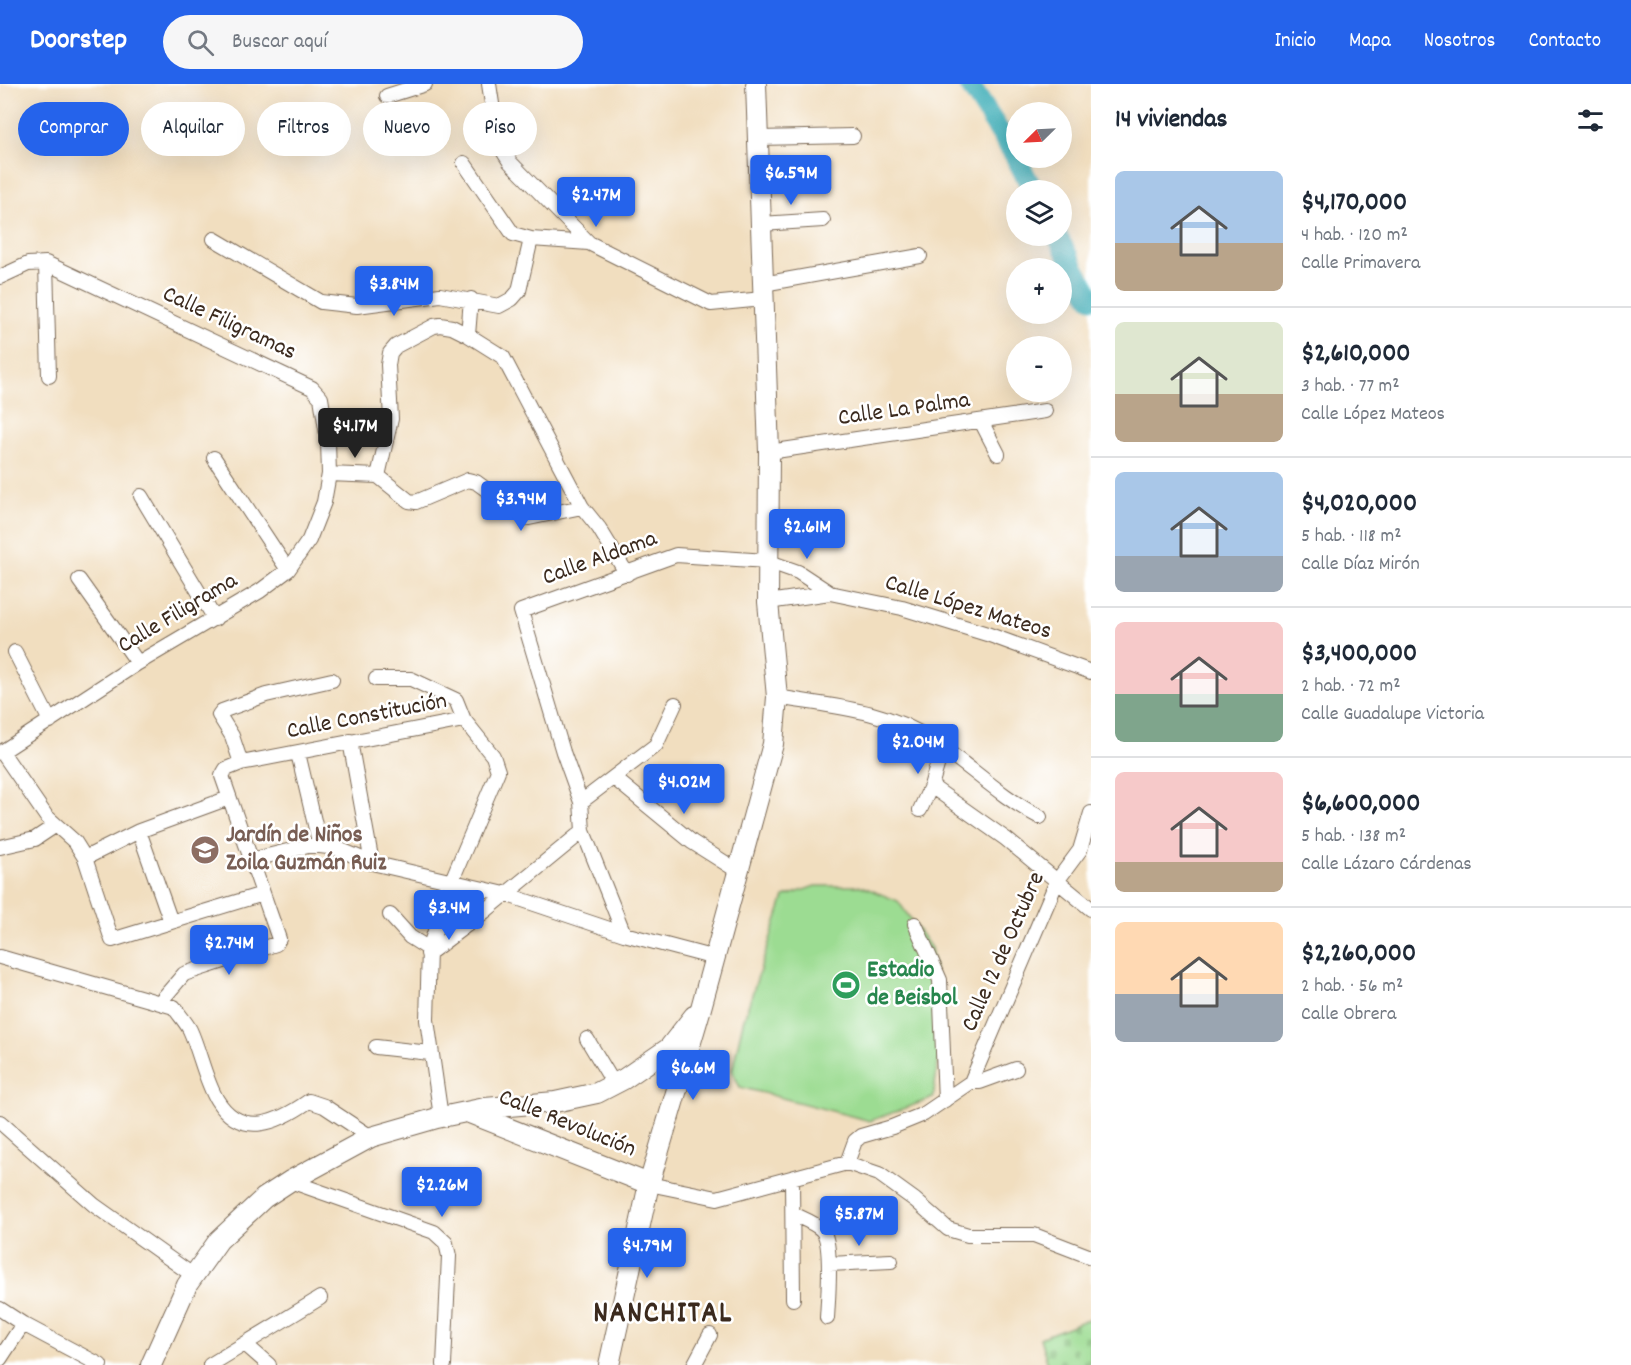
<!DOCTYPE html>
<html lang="es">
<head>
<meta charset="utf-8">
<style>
  :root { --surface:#fff; --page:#f6f6f7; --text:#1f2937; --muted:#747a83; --line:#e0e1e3; --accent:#2563eb }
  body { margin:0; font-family:Dekko,sans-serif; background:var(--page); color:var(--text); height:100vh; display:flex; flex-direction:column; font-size:22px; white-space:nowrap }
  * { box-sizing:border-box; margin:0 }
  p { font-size:20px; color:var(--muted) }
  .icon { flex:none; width:33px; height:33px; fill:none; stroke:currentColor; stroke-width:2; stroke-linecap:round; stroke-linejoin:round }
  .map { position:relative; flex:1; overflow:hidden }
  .panel { display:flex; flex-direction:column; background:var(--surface); width:540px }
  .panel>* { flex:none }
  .top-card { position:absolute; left:18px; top:18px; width:570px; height:54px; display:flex; gap:12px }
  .needle { width:39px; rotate:246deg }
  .tools { position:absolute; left:1006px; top:18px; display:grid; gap:12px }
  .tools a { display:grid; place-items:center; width:66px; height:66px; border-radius:50%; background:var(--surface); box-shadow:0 6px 24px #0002; font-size:30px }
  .price { position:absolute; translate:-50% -51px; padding:0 14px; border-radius:6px; background:var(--accent); color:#fff; font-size:20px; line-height:39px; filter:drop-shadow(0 2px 3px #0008) }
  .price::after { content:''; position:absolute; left:50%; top:36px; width:18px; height:14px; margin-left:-9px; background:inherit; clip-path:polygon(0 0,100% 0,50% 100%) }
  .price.on { background:#222; color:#fff }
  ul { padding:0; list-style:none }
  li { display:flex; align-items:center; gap:18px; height:150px; padding:0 24px }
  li+li { border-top:2px solid var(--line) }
  li span { display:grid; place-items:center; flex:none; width:168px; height:120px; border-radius:9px; color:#555 }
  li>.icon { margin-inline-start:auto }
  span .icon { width:72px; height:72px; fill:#fffc; stroke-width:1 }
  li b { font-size:26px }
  h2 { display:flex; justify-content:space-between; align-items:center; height:72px; padding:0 24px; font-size:26px }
  .pill { padding:0 21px; border-radius:27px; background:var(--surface); box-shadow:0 6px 24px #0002; font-size:21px; line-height:54px }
  .pill.on { background:var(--accent); color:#fff }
  header { display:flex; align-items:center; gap:36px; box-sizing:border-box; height:84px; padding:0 30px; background:var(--accent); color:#fff }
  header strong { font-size:28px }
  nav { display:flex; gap:33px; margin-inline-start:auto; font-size:21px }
  .search { width:420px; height:54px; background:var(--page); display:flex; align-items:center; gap:15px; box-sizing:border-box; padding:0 21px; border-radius:33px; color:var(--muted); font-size:22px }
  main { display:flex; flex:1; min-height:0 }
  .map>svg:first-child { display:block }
</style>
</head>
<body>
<header>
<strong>Doorstep</strong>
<div class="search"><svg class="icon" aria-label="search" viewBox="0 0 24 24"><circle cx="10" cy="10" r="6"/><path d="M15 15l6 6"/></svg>Buscar aquí</div>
<nav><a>Inicio</a><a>Mapa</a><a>Nosotros</a><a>Contacto</a></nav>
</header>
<main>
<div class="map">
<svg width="1091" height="1281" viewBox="0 0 1091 1281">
  <defs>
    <pattern id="cemetery-stones" width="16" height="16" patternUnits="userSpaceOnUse" patternTransform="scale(1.5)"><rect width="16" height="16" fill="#9cdc92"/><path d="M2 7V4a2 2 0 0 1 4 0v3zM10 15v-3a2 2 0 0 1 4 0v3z" fill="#87bd7d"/></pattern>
  </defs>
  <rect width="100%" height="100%" fill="#fff"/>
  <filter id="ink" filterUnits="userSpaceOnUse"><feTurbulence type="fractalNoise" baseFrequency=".0167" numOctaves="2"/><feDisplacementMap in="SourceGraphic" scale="12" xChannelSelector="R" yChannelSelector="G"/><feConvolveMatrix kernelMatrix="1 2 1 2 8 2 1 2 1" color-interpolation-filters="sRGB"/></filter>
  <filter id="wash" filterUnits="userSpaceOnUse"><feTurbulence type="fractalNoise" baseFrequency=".008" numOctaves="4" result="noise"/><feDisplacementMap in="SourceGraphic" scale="24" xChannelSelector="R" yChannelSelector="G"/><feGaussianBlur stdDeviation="1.35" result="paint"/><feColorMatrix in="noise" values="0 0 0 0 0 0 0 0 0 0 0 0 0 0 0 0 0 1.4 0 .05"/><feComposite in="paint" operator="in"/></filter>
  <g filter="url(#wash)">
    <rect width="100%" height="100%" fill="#f1debf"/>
    <path fill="url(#cemetery-stones)" stroke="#6c8358" stroke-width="1.5" d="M1091,1234V1281H1048L1040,1254Z"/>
    <path fill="#9cdc92" stroke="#6c8358" stroke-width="1.5" d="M815,802H861L898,817L931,864L944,937L933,1014L870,1037L740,1003L732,987L743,938L784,813Z"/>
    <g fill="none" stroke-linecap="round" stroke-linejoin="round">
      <path stroke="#3cadb7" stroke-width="21" d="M969,0L1014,70L1033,106
        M1057,152L1091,214"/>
    </g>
  </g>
  <g filter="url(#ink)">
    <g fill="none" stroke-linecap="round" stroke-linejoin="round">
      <g stroke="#7b6956" stroke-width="16">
        <path id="street" d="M489,0L498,59L510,78L589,159L711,220L763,215
          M387,12L425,0
          M758,54L853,52
          M464,79L513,150L531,155L589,159
          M761,140L823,136
          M214,155L321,218L357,222L440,211L499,222L512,215L519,207L531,155
          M46,179L49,292
          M0,193L28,180L46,179L312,304L321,314L328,357L329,390L324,418L309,456L288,486L260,507L138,579L0,669
          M763,200L920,172
          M468,251L471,215
          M981,337L998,370
          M769,368L1045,327
          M214,374L288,486
          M329,390L378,392L409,417L416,418L468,396L476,398L523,432L529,434L582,423
          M378,392L391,335L388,281L390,269L396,262L434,242L440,241L452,243L468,251L503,273L582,423L599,444L627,490
          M141,412L215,535
          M79,496L138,579
          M768,518L830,509L902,524L987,550L1091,588
          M15,568L50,637
          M376,595H411L456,616L464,636L493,672L498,687L452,796L429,865L427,936L441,1033
          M777,613C829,622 886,625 931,656C968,680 1000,713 1040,733
          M350,657L372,779
          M2,668L46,732L75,758L85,774L112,856L263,810
          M298,669L320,762
          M241,679L232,652L219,631L222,627L266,611L332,596
          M614,694L692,758L738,787
          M931,702L1006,755L1091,825
          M581,718L656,661L675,620
          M920,726L931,702L942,665
          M139,747L171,838
          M583,747L624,850
          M0,763L35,755L56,741
          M85,774L139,747L229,714
          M251,776L308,762H320L336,764L372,779L505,810L624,850L715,874
          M390,831L410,853L429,865
          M915,840L940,896L945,1016
          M428,870L484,828L583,747L581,718L563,668L521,527L676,471L767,477L798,488L830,509
          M0,873L174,923C179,931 186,938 190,946C200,968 205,996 217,1016C242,1056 279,1038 309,1017L324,1022L371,1053
          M160,918L184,890L276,860L279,855L222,692L226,685L241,679L464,636
          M587,955L614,1000
          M376,963L430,969
          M971,998H980L1016,985
          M0,1038L94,1121L194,1192
          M847,1079L855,1057L861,1052L892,1043L924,1030L971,998L1057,797L1080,766L1091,729
          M792,1094L793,1215
          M290,1097L434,1148L446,1159L449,1172L444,1281
          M649,1100L717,1114L847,1079L879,1090L915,1116L948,1145L968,1151H1034L1091,1173
          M793,1130C801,1134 815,1139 822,1146C833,1158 828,1216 827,1234
          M829,1180L891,1177
          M0,1225L23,1240L100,1281
          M245,1260L269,1281
          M0,1275L23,1240
          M210,1281L320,1214
          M694,1281L710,1251"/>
      </g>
      <g stroke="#7b6956" stroke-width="22">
        <path id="secondary" d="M467,1028L649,1100
          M151,1281L187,1201L219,1156L264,1114L290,1097L371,1053L437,1034L485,1024L555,1018L597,1009L624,995L669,964L694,932
          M609,1281L649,1100L701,924L773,660L777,613L768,518L769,368L756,0"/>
      </g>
      <use href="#street" stroke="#fff" stroke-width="14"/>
      <use href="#secondary" stroke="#fff" stroke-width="20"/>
    </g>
  </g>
  <defs>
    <g id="school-disc" transform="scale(1.5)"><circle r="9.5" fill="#8d6e63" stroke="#fff"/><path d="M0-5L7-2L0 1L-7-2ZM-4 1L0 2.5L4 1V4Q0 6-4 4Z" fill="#fff"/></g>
    <g id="stadium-disc" transform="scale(1.5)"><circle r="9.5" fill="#2e9e5b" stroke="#fff"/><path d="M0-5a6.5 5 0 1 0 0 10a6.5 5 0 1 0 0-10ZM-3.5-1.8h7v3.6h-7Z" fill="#fff"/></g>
  </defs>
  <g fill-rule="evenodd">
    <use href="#school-disc" x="205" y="766"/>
    <use href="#stadium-disc" x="846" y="901"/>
  </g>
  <g text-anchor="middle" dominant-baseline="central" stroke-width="5" stroke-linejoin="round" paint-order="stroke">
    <g font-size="24" fill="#3b2a1e" stroke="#fff">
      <text transform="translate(229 240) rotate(25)">Calle Filigramas</text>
      <text transform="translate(904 326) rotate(-8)">Calle La Palma</text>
      <text transform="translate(600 475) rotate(-20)">Calle Aldama</text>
      <text transform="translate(968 524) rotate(17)">Calle López Mateos</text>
      <text transform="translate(178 530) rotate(-31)">Calle Filigrama</text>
      <text transform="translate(367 633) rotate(-11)">Calle Constitución</text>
      <text transform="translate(1004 868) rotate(-66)">Calle 12 de Octubre</text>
      <text transform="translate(567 1040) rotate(22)">Calle Revolución</text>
    </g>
    <g font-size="24" font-weight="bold" fill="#785e54" stroke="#fff" text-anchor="start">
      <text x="226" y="752">Jardín de Niños<tspan x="226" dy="28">Zoila Guzmán Ruiz</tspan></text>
    </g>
    <g font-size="24" font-weight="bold" fill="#27864d" stroke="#fff" text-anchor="start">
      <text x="867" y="887">Estadio<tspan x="867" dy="28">de Beisbol</tspan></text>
    </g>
    <g font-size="30" font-weight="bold" letter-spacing="1.5" fill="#3b2a1e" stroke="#fff">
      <text x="663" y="1231">NANCHITAL</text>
    </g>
  </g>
</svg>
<div class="tools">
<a><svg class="needle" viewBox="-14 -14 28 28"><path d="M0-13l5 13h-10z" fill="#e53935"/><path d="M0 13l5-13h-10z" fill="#747a83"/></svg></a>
<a><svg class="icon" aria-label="layers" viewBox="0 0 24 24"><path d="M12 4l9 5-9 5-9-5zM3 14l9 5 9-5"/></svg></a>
<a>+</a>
<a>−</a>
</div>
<b class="price" style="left:791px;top:122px">$6.59M</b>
<b class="price" style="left:596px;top:144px">$2.47M</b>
<b class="price" style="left:394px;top:233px">$3.84M</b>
<b class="price on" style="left:355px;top:375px">$4.17M</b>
<b class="price" style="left:521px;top:448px">$3.94M</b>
<b class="price" style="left:807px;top:476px">$2.61M</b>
<b class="price" style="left:918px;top:691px">$2.04M</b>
<b class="price" style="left:684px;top:731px">$4.02M</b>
<b class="price" style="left:449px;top:857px">$3.4M</b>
<b class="price" style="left:229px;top:892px">$2.74M</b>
<b class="price" style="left:693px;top:1017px">$6.6M</b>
<b class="price" style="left:442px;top:1134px">$2.26M</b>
<b class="price" style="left:859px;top:1163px">$5.87M</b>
<b class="price" style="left:647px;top:1195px">$4.79M</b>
<div class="top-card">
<a class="pill on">Comprar</a>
<a class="pill">Alquilar</a>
<a class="pill">Filtros</a>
<a class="pill">Nuevo</a>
<a class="pill">Piso</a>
</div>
</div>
<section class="panel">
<h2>14 viviendas<svg class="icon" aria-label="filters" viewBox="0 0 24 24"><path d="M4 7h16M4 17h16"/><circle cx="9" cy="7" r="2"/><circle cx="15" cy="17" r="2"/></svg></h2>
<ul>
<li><span style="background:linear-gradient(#a9c7e8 60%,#b9a48a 0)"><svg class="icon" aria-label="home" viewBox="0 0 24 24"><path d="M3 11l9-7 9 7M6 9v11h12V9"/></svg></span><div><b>$4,170,000</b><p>4 hab. · 120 m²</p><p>Calle Primavera</p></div></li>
<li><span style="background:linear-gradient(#dfe7d0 60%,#b9a48a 0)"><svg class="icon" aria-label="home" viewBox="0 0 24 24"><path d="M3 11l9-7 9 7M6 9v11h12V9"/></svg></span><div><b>$2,610,000</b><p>3 hab. · 77 m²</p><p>Calle López Mateos</p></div></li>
<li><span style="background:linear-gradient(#a9c7e8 70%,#9aa5b1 0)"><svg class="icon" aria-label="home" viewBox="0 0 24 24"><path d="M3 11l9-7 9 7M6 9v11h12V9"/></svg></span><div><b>$4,020,000</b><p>5 hab. · 118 m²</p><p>Calle Díaz Mirón</p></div></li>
<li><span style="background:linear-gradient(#f6c9c9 60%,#7fa58c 0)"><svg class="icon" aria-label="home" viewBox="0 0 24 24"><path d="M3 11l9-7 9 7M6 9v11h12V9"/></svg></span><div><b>$3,400,000</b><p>2 hab. · 72 m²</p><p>Calle Guadalupe Victoria</p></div></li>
<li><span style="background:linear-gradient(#f6c9c9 75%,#b9a48a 0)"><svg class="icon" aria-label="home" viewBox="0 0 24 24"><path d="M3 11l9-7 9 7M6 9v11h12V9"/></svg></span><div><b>$6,600,000</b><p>5 hab. · 138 m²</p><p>Calle Lázaro Cárdenas</p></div></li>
<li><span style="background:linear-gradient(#ffd9b3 60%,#9aa5b1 0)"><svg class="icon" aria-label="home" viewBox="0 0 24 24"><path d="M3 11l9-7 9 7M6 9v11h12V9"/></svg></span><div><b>$2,260,000</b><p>2 hab. · 56 m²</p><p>Calle Obrera</p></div></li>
</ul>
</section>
</main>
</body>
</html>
